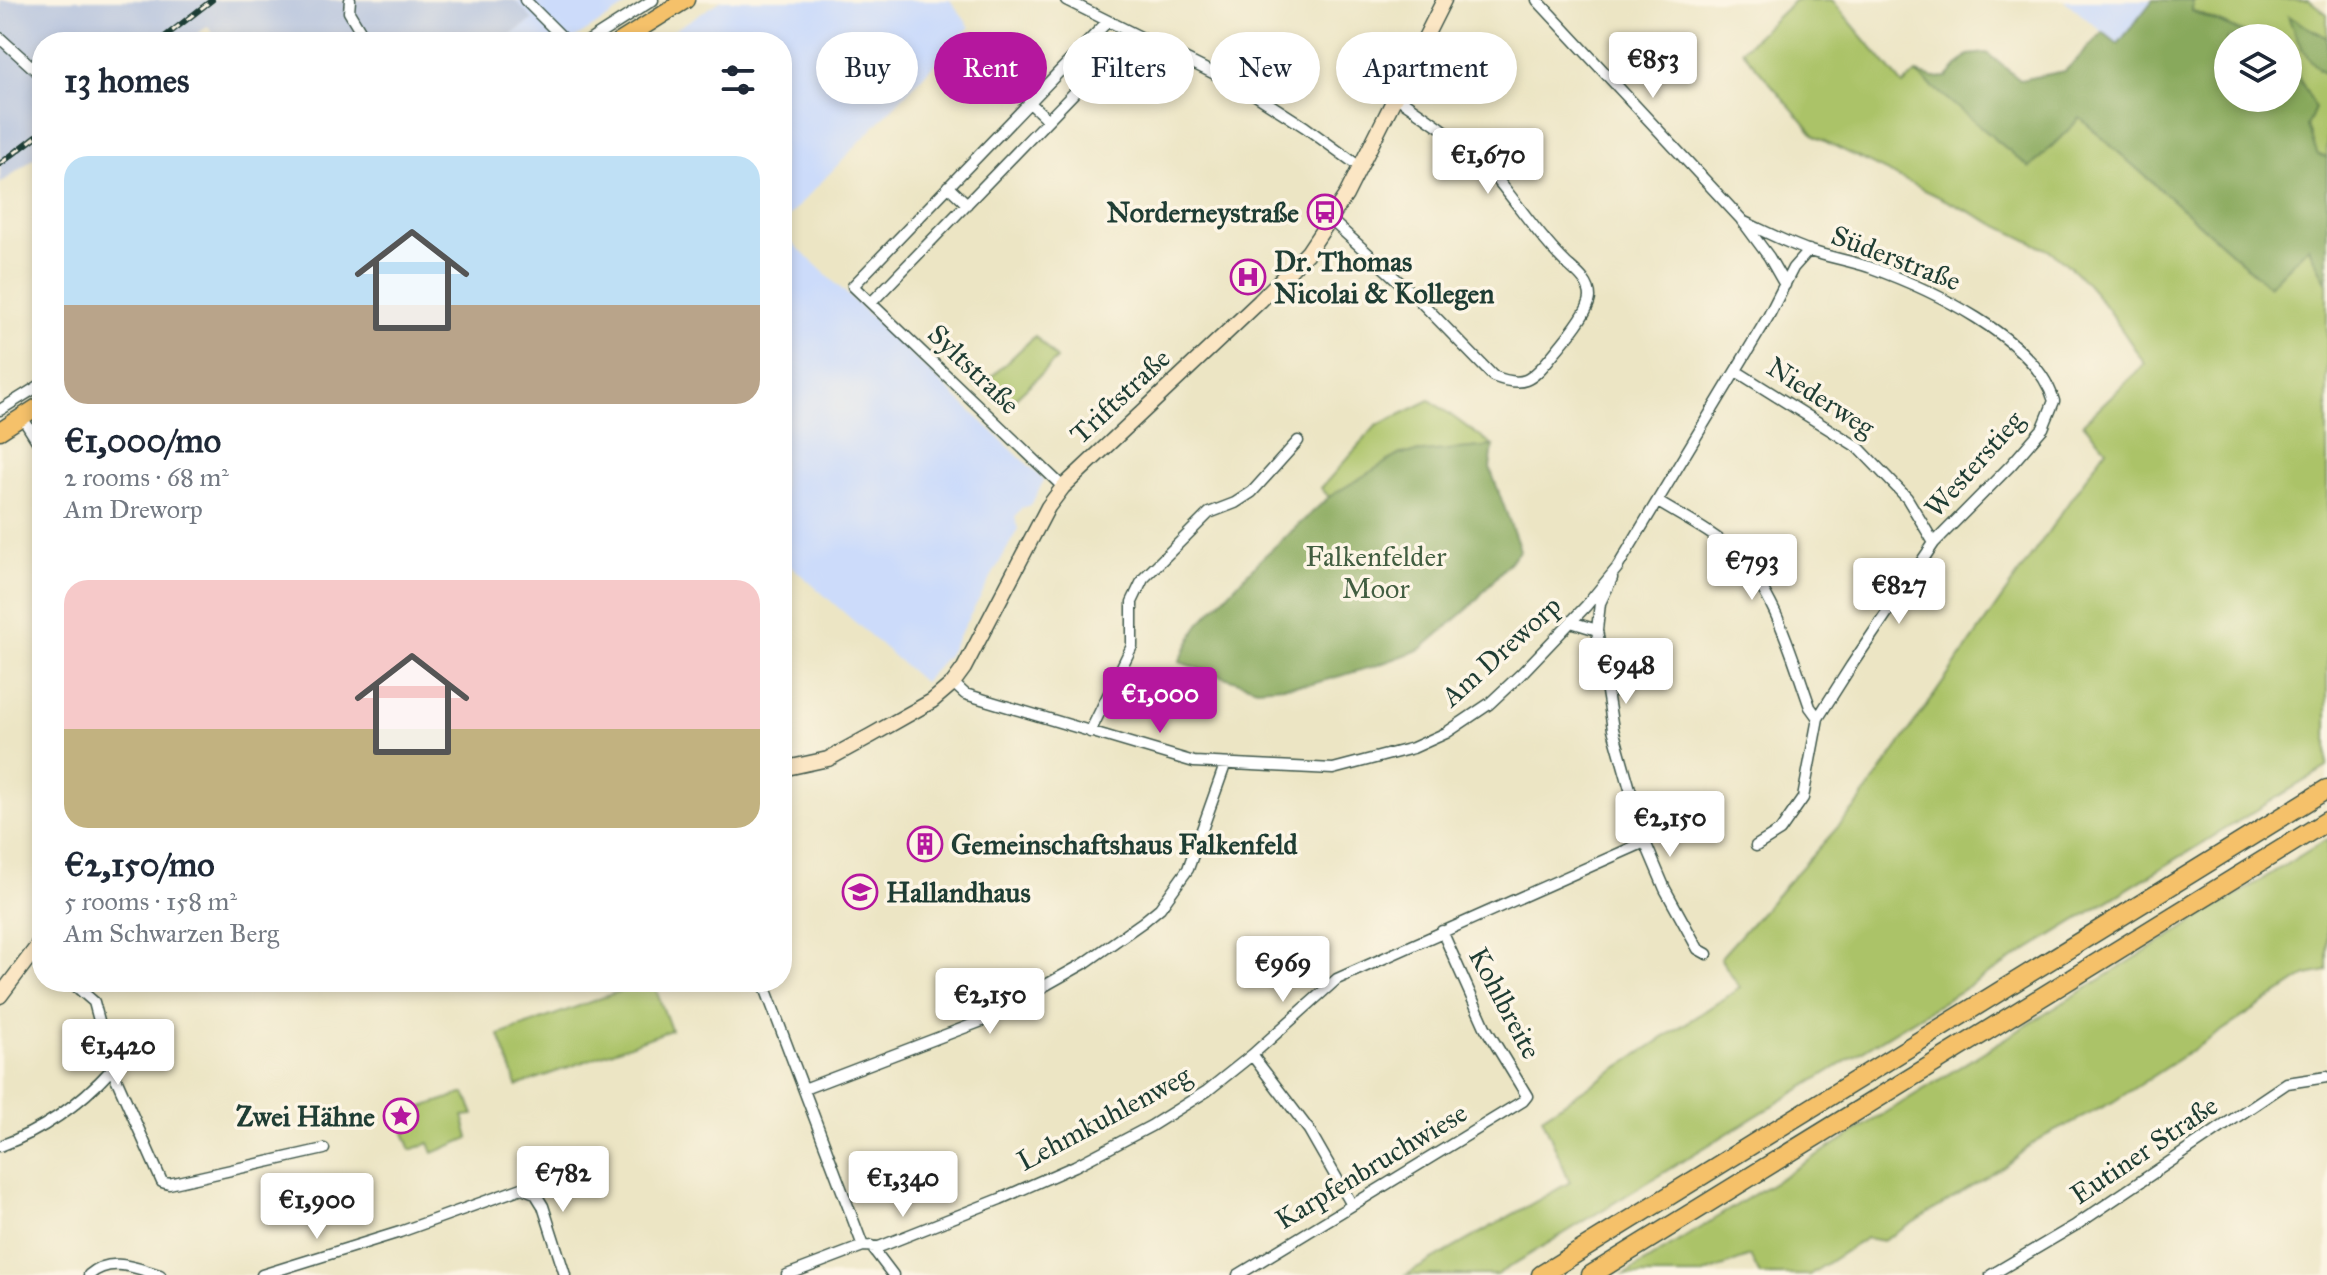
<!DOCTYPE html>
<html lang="en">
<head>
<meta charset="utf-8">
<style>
  :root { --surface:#fff; --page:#f6f6f7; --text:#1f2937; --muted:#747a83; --accent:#b5179e }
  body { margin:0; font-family:"IM FELL Great Primer",serif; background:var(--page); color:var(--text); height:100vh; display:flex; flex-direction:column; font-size:30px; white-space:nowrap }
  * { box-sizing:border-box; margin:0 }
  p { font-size:26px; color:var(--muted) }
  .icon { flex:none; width:44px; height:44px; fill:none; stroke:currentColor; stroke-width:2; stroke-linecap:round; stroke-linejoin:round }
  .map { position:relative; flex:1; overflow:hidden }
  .sheet { position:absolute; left:32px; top:32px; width:760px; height:960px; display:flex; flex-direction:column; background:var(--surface); border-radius:32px; box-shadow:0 4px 12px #0003 }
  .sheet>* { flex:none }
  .banner { position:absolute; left:816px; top:32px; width:760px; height:72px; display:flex; gap:16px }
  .buttons { position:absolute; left:2214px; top:24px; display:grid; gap:16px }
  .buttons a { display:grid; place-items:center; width:88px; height:88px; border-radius:50%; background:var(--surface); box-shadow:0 4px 12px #0003; font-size:40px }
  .price { position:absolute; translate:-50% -68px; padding:0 18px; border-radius:8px; background:#fff; color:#222; font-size:26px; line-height:52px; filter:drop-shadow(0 2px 4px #0008) }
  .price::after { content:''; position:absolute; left:50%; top:48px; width:24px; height:18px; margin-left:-12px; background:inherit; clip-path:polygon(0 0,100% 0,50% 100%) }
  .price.current { background:var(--accent); color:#fff }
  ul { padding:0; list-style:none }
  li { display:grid; align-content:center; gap:16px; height:424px; padding:0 32px }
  li span { display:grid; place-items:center; height:248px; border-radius:24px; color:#555 }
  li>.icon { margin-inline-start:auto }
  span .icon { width:144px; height:144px; fill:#fffc; stroke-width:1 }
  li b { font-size:34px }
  h2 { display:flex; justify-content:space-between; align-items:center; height:96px; padding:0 32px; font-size:34px }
  .chip { padding:0 28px; border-radius:36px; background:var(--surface); box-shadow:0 4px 12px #0003; font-size:28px; line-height:72px }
  .chip.current { background:var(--accent); color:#fff }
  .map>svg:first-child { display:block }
</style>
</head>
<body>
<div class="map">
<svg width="2327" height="1275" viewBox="0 0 2327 1275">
  <rect width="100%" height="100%" fill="#fcf5e5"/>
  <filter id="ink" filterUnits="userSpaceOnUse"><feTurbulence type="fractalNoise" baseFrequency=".0125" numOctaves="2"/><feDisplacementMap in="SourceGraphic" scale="16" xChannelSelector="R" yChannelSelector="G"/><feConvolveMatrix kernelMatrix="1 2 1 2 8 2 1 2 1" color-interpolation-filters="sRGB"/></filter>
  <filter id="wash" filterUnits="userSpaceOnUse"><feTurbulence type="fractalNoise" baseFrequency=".006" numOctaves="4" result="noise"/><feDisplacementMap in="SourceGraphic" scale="32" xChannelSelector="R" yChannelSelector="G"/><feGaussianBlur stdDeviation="1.8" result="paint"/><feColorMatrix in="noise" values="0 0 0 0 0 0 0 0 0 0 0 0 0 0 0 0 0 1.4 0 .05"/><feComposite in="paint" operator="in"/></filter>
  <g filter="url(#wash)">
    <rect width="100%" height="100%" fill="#ece5c4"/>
    <path fill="#ccdbfa" d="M515,0H636L569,42H499L533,20Z
      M722,0H950L970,27L782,223V42H655Z
      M2064,0H2153L2118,45Z
      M782,233L1044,480L1031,505L1021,508L1015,518L1018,529L948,655L923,682L782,558Z"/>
    <path fill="#b8c5de" d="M0,0H515L533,20L499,42H218L208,26L187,42H42V152L0,184Z"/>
    <path fill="#abc368" stroke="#65804e" stroke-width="2" d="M1795,0H1832L1903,85L1916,73L2030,168L2080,118L2269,286L2308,246L2327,283V767L1496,1275H1406L1570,1182L1542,1117L1740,988L1720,958L1856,807L2106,449L2083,423L2145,364C2116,322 2094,283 2052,252L1816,137L1742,50Z
      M2193,0H2309L2327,14V38L2314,30L2318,70L2327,75V157L2318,155L2307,126L2315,108L2296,72L2288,64V38H2256L2191,10Z
      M1035,336L1057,359L1008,405L986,382Z
      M1430,400L1493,446L1400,454L1329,497L1321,488L1376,426Z
      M2327,839V971L2307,975L2113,1102L2037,1140L2004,1167L1883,1241L1866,1238L1809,1275H1760L1750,1256L1701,1275H1624Z
      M645,982H653L671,1030L517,1086L499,1035Z
      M465,1093L474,1115L463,1116L469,1138L433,1153L429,1143L411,1150L402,1128L410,1111Z"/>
    <path fill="#88a95c" stroke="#547348" stroke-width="2" d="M2153,0H2193L2192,11L2256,38H2228V98H2288V64L2296,72L2315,108L2307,126L2318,155L2327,157V283L2308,247L2269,286L2080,118L2030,168L1916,73L1934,78L1947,77L1968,55L1987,53L2020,80L2065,71L2103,32L2118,44Z
      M2288,16L2327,38V75C2306,62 2296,39 2288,16Z
      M1493,446L1490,468L1520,550L1470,607L1421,649L1375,666L1312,684L1257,688L1179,662L1199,624L1260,560L1329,497L1400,454Z"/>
  </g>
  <g filter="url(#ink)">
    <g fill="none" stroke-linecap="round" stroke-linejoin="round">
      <g stroke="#3e564a" stroke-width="13">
        <path id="street" d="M350,0L349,12L367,42
          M525,0L567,42
          M1066,0L1249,91L1305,127L1360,167
          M1537,0L1741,219L1769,257L1785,285
          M0,38L42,76
          M587,42L653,0
          M1029,102L1048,120
          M948,186L967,204
          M1331,220L1417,298L1493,376C1523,388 1531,381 1550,358C1560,346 1590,312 1590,297C1590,282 1576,272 1566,263C1532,231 1509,187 1474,155C1450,133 1423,115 1395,96
          M1742,221C1764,231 1787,243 1810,251C1829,257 1850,261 1869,267C1928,288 2035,337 2054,401L2043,428L2011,465L1934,543L1851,666L1818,718L1803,798L1780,831L1756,846
          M871,303L1132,33
          M1736,371L1859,448L1907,498L1934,543
          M0,410L42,384
          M22,417L42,449
          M1063,487L853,286L1107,22
          M1658,502C1684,518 1713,532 1735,553C1776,594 1791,654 1810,707L1818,718
          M1612,578L1600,603L1597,630L1613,729L1645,842L1665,889L1698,949L1707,954
          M1571,622L1597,630
          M953,683L965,694L1194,762L1333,769L1413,748L1446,733L1489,704L1521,674L1586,606L1617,568L1768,317L1793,268L1809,250
          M1090,732L1132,646V602L1143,579L1209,513L1235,503L1252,492L1298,441
          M763,982L863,1246
          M1252,1055L1309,1130L1352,1205
          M112,1069L162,1182L169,1184L324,1149
          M804,1089L982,1021L1085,963L1143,922L1160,908L1188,869L1225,765
          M0,1146C45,1130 80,1104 112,1069L94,1002L71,982
          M871,1246L893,1275
          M89,1275C111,1256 135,1268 160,1275
          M262,1275L400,1232L522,1188L535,1193L543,1206L565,1275
          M787,1275L863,1246L879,1247L1000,1199L1075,1166L1151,1126L1207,1091L1252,1055L1337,979L1645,842
          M1238,1275L1523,1101L1527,1096L1485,1027L1442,931
          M1991,1275L2076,1225L2287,1083L2327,1077"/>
      </g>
      <g stroke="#3e564a" stroke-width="17">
        <path id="secondary" d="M782,769L828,759L872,735L932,701L953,683L964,668L1048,507L1063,487L1260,301L1308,252L1346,195L1444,0
          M0,996L42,940"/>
      </g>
      <g stroke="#3e564a" stroke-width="19">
        <path id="primary" d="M619,42L686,0
          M0,431L42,404"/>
      </g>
      <g stroke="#3e564a" stroke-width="21">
        <path id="highway" d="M1541,1275L2327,789
          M1591,1275L2327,821"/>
      </g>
      <use href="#street" stroke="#fff" stroke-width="10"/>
      <use href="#secondary" stroke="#fbe6c4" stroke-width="14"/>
      <use href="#primary" stroke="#f5c16b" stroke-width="16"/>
      <use href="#highway" stroke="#f5c16b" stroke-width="18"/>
      <g stroke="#1f3d34" stroke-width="6">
        <path id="rail" d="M158,42L212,0
          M0,164L42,132"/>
      </g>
      <use href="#rail" stroke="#fcf5e5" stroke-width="3" stroke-dasharray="9" stroke-linecap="butt"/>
    </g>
  </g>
  <defs>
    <g id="bus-ring" transform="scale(1.8)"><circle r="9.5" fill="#fcf5e5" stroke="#b5179e" stroke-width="1.5"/><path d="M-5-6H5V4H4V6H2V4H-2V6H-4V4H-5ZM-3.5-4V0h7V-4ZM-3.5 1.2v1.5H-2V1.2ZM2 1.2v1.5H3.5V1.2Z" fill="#b5179e"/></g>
    <g id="hospital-ring" transform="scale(1.8)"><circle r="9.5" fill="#fcf5e5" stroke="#b5179e" stroke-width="1.5"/><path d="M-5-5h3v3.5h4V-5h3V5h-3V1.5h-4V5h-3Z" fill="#b5179e"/></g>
    <g id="building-ring" transform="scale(1.8)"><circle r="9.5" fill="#fcf5e5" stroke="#b5179e" stroke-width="1.5"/><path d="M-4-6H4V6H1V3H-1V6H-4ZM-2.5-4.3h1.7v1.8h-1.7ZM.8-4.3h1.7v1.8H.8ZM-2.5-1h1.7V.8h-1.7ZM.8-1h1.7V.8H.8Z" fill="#b5179e"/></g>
    <g id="school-ring" transform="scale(1.8)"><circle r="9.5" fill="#fcf5e5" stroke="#b5179e" stroke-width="1.5"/><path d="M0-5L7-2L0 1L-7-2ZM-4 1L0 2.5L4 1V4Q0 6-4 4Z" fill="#b5179e"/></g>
    <g id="sight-ring" transform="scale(1.8)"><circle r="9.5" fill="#fcf5e5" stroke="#b5179e" stroke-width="1.5"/><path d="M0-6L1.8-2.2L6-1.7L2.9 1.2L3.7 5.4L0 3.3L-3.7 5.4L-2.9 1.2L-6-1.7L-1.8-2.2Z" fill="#b5179e"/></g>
  </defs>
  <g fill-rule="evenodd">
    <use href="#bus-ring" x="1325" y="212"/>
    <use href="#hospital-ring" x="1248" y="277"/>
    <use href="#building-ring" x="925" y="844"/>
    <use href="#school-ring" x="860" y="892"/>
    <use href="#sight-ring" x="401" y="1116"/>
  </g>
  <g text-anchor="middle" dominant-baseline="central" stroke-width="7" stroke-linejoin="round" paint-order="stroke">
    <g font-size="28" font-weight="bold" fill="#1f3d34" stroke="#fcf5e5" text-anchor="start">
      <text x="1299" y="212" text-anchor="end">Norderneystraße</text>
      <text x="1274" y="261">Dr. Thomas<tspan x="1274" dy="32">Nicolai &amp; Kollegen</tspan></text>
      <text x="951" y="844">Gemeinschaftshaus Falkenfeld</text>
      <text x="886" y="892">Hallandhaus</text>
      <text x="375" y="1116" text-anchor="end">Zwei Hähne</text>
    </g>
    <g font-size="28" fill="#1f3d34" stroke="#fcf5e5">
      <text transform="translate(1896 258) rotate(21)">Süderstraße</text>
      <text transform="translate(974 369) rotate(44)">Syltstraße</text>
      <text transform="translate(1120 396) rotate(-43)">Triftstraße</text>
      <text transform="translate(1821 397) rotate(33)">Niederweg</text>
      <text transform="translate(1974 464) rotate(-48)">Westerstieg</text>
      <text transform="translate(1501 651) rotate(-42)">Am Dreworp</text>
      <text transform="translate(1505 1003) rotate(62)">Kohlbreite</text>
      <text transform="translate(1104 1118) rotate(-28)">Lehmkuhlenweg</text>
      <text transform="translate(2144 1150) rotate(-34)">Eutiner Straße</text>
      <text transform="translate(1371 1166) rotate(-31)">Karpfenbruchwiese</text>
    </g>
    <g font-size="28" fill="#425e41" stroke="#fcf5e5">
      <text x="1376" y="556">Falkenfelder<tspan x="1376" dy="32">Moor</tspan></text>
    </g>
  </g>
</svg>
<div class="buttons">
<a><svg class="icon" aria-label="layers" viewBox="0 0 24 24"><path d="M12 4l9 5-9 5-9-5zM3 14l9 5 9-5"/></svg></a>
</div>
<b class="price" style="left:1653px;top:100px">€853</b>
<b class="price" style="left:1488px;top:196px">€1,670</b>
<b class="price" style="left:1752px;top:602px">€793</b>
<b class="price" style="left:1899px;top:626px">€827</b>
<b class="price" style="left:1626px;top:706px">€948</b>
<b class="price current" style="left:1160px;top:735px">€1,000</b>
<b class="price" style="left:1670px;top:859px">€2,150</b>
<b class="price" style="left:1283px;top:1004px">€969</b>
<b class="price" style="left:990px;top:1036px">€2,150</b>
<b class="price" style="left:118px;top:1087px">€1,420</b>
<b class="price" style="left:563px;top:1214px">€782</b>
<b class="price" style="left:903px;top:1219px">€1,340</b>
<b class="price" style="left:317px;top:1241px">€1,900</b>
<div class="banner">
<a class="chip">Buy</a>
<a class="chip current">Rent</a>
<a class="chip">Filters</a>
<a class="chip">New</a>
<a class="chip">Apartment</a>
</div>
<section class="sheet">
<h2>13 homes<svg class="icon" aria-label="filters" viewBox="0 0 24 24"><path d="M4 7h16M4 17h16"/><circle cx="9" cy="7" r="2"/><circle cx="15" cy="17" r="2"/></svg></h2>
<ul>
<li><span style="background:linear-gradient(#bfe0f5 60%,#b9a48a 0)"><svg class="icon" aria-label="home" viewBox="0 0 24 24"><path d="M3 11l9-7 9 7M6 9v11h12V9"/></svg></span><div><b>€1,000/mo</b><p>2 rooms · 68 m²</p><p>Am Dreworp</p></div></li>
<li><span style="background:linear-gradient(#f6c9c9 60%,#c2b280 0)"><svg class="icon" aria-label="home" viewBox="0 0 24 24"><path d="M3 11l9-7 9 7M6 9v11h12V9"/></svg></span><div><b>€2,150/mo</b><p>5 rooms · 158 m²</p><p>Am Schwarzen Berg</p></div></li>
</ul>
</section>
</div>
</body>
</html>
